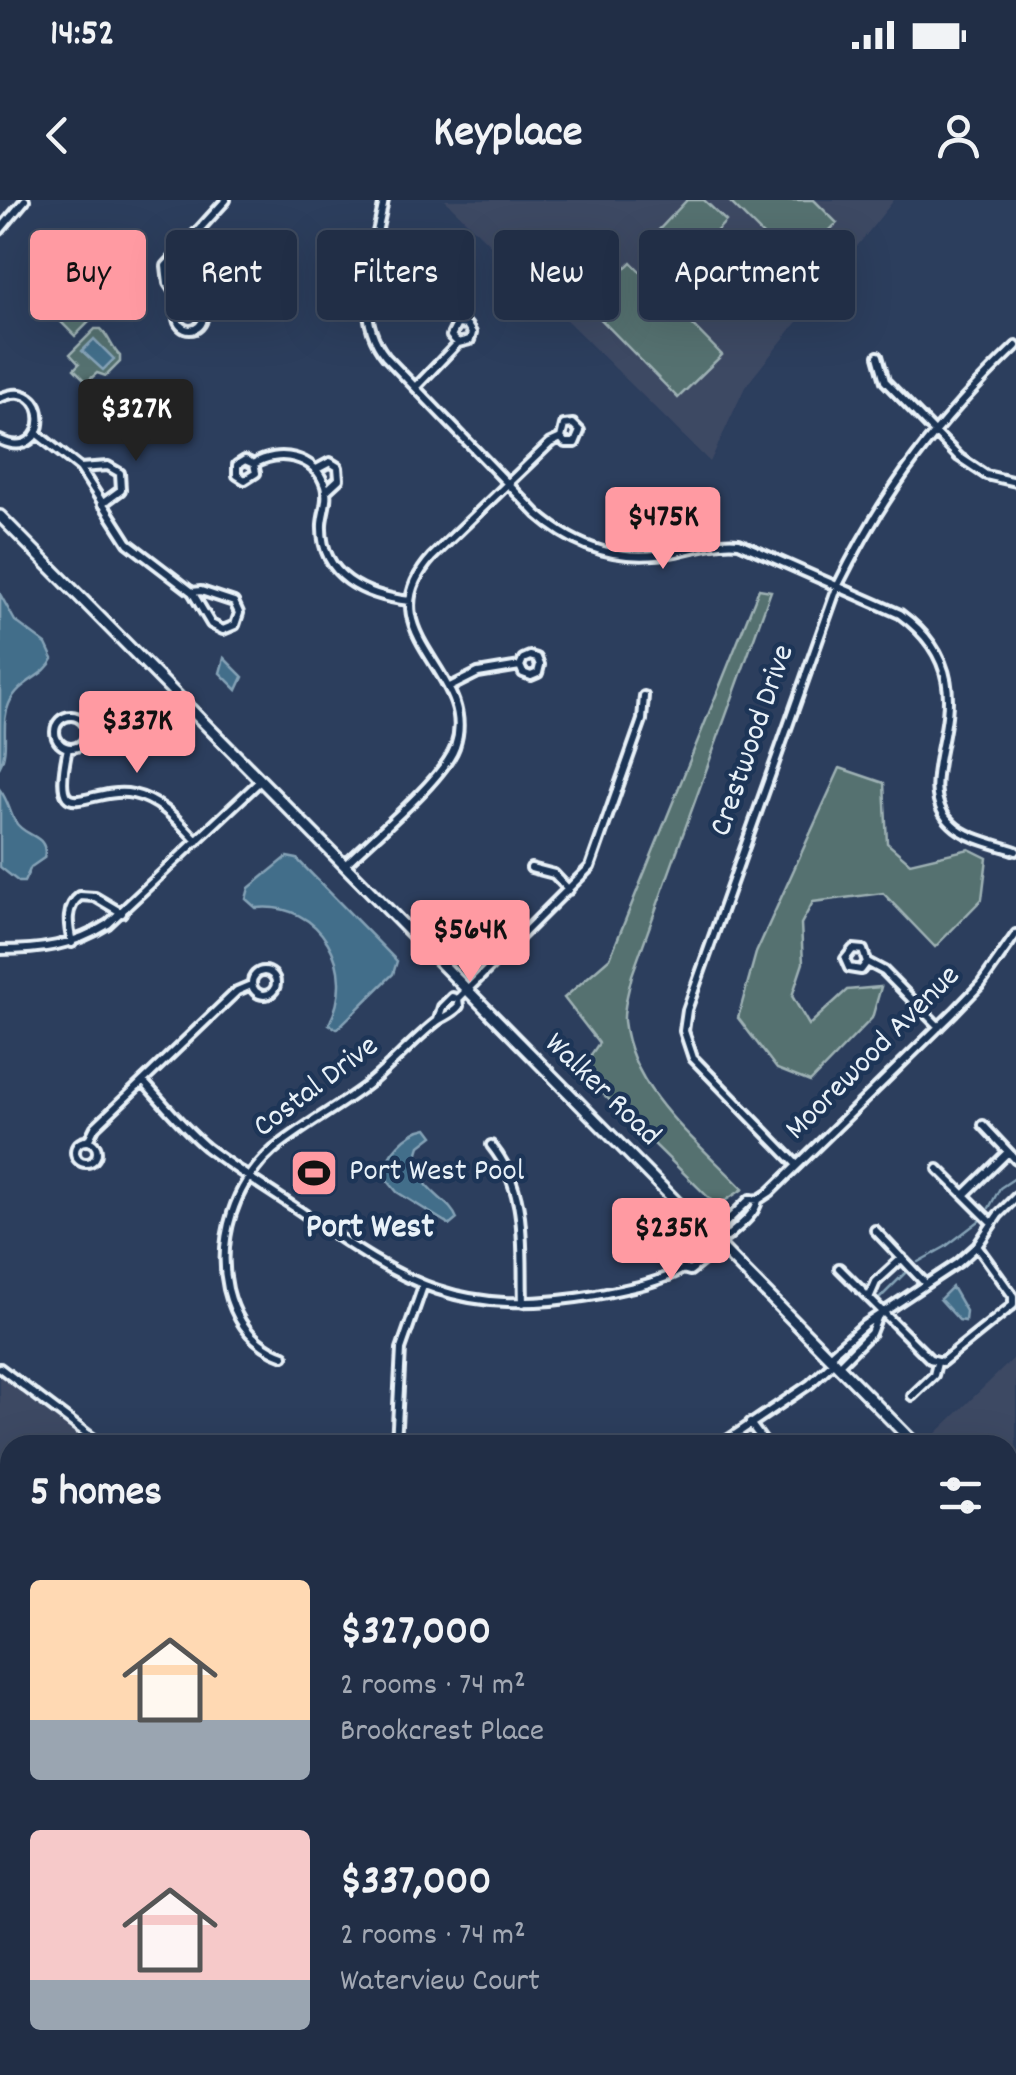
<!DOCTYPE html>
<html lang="en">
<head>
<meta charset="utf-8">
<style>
  :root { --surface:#212e46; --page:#2d3a51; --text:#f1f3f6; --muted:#a2a8b3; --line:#3e4a5f; --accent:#ff9aa2 }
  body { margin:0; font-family:Dekko,sans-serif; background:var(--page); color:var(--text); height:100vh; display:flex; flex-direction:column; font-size:38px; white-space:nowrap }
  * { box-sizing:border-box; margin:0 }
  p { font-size:32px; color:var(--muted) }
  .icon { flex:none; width:55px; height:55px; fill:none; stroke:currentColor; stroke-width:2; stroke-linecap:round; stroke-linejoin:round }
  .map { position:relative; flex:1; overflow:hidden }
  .details { position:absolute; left:0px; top:1235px; width:1018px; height:640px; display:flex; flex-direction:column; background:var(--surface); border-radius:30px 30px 0 0; box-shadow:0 10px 40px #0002,0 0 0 2px var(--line) }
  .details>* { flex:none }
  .guide { position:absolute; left:30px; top:30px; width:958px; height:90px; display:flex; gap:20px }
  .price { position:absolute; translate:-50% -85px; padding:0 22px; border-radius:10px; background:var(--accent); color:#111; font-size:32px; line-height:65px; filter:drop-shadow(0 2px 5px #0008) }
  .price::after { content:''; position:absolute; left:50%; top:60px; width:30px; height:22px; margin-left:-15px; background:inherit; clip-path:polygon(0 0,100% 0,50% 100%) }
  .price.selected { background:#222; color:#fff }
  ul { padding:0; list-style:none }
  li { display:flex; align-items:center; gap:30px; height:250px; padding:0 30px }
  li span { display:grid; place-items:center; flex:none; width:280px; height:200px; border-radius:10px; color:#555 }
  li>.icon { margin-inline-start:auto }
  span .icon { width:120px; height:120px; fill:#fffc; stroke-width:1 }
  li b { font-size:42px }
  h2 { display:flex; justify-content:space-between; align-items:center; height:120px; padding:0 30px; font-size:42px }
  .chip { padding:0 35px; border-radius:10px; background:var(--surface); box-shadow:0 10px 40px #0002,0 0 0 2px var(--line); font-size:35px; line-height:90px }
  .chip.selected { background:var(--accent); color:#111 }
  .status { display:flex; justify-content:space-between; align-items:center; height:70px; padding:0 50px; background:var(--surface); direction:ltr }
  .status svg { height:28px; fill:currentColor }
  header { display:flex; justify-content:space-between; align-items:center; height:130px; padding:0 30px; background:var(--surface); font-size:45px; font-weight:800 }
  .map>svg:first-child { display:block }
</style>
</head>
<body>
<div class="status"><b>14:52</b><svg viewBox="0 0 49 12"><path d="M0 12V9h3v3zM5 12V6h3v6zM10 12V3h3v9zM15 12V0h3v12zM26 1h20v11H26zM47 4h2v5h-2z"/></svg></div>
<header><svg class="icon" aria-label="back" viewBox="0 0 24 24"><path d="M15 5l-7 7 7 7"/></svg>Keyplace<svg class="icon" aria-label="person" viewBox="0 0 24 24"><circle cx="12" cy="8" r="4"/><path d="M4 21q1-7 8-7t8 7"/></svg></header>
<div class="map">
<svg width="1016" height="1875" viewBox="0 0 1016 1875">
  <rect width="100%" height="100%" fill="#2c3e5d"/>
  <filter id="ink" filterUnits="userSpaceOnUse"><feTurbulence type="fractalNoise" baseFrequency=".01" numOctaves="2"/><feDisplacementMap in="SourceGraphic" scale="20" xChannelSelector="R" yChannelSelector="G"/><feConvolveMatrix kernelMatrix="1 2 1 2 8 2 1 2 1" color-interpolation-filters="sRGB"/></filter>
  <g filter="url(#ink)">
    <path fill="#3e4964" d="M445,0H894L745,187L710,262Z
      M1016,1156V1337L1008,1328V1245L925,1244Z
      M0,1172L98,1245H10V1831L0,1840Z"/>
    <path fill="#54716f" stroke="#9eb1b4" stroke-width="2.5" d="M687,0H704L726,21L687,62L656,33Z
      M728,0H814L837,23L794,66Z
      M750,42L785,74L745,117L710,85Z
      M631,62L722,155L678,198L587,105Z
      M75,76L105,106L75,136L45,106Z
      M95,129H101C110,138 111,147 120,156V162L106,176L97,173L87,182L74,169L79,164L70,154Z
      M759,389L771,391L632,775C629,789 623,807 624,821C632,892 696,940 743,989L717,1006L580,871L599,843L564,798L610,758Z
      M840,568L884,583L887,643L910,663L969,649L987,658L982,699L935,747L883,693L813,702L801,724L803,763L792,796L809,825L847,790L881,787L872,818L810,882L777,869L738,818L756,753Z"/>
    <path fill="#436e8a" stroke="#85a2b6" stroke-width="2.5" d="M94,139L114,159L103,170L82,151Z
      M0,394L15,421L46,444L53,459C44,478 19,480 9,504C0,524 10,548 0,566Z
      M224,458L243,477L237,490L220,473Z
      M0,590C8,600 9,611 15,621C24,638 50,634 44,658L31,667L24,682H19L0,667Z
      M287,657L297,659L397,761L393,774L337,829L329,824C358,769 321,701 256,708L246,699L249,688Z
      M427,928L433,936L420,946L415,962C424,995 449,998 457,1019L450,1025L397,992L384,976C383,956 408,931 427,928Z
      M952,1087L966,1111L965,1121L959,1120L940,1099Z"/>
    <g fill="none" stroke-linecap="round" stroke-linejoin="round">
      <path stroke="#85a2b6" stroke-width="2.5" d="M989,1008L1000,988L1015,978
        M918,1062L945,1047L979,1021
        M880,1098L905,1073"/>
      <g stroke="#e8f1f8" stroke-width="14">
        <path id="minor" d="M384,0C375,49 350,115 386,157L537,314C578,350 623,363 676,352C697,347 718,341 739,343L900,414C1003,489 900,576 952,624C967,639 996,644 1016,651
          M0,30L25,0
          M177 117a13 13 0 1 1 26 0a13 13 0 1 1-26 0Z
          M183,106L168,83L166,66L226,0
          M878,156L885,181L959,257L986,275L1016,282
          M416,187L458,143L470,140L472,133L467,125L457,124L451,136L458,143
          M0,198C53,174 52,265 0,240
          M36,233L80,268L128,343L192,392L211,424L223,430L235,425L239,413L234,402L201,391L192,392
          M254,264L256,273L245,280L237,275V265L245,260L254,264C278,249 315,255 325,286C329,299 323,311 322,324C320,377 366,396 410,401
          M80,268L108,266L120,273L121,290L102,304
          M315,270L330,262L338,267L339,279L326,291
          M450,487L478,473L520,466L523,459L530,456L537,458L540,465L538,473L531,476L523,473L520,466
          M55 532a16 16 0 1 1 32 0a16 16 0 1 1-32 0Z
          M68,548C49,635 89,585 133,594C161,600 178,621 197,641
          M345,665C372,638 443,580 455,547C481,473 363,433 432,357L550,243L561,238L564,225L573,224L580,231L575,243H565L561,238
          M531,668L554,674L569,690
          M72,743C68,725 65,707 80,696L95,697L122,713
          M0,750C40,750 73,746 108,724L260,581
          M867,762L861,770L849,768L845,759L853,749L863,750L867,762L884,771L939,827
          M252 783a12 12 0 1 1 24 0a12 12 0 1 1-24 0Z
          M458,799L590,667L642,520L644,496
          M143,881C163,903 183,928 206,947C236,970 269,990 300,1011C408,1086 460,1118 596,1095C625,1089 657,1084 683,1069
          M983,925L1016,960
          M75 952a11 11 0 1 1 22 0a11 11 0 1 1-22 0Z
          M88,941L95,927L237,791L251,785
          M491,945C529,992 521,1046 523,1103
          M797,965L693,858L684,831L687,810L838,385C886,288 938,221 1016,146
          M938,969L992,1023
          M964,995L1008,952
          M758,1000C756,1014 738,1027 727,1037L721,1035L720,1028L750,999L758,1000L770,992L954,812L981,784L1016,734
          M875,1030L925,1083
          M709,1048L710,1055L690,1071L683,1069L685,1062L703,1046L709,1048L717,1040
          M839,1068L930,1159L942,1162L1013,1105V1096L977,1046
          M869,1098L876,1082L902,1058
          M284,1156C253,1145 236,1122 228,1089C217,1040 234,984 273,950C302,926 337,908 367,885C391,866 411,842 435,823C443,816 452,815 459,806L458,799L452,797L442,807L438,820
          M829,1156L864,1125L958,1063L977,1046L998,1015L1016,997
          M838,1166L871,1133L877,1118
          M0,1168L102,1245
          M912,1196L934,1175L937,1163
          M750,1223L766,1245
          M396,1245L401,1149L423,1086
          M720,1245L810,1184L834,1162
          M0,1476L10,1469
          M0,1626L10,1634
          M212,1865L222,1875
          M478,1865L485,1875
          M656,1865L666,1875
          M577,1875L591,1865
          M687,1875L698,1865"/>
      </g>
      <g stroke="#e8f1f8" stroke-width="16">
        <path id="tertiary" d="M0,316L916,1245
          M1008,1339L1016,1348"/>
      </g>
      <use href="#minor" stroke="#1d3557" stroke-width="6"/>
      <use href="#tertiary" stroke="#1d3557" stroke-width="9"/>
    </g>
  </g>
  <defs>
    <g id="stadium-square" transform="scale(2.5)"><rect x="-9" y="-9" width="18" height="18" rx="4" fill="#ff9aa2" stroke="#1d3557"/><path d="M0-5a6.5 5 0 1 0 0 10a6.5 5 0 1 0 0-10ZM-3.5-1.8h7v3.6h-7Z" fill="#111"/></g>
  </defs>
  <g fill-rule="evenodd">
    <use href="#stadium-square" x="314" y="973"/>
  </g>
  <g text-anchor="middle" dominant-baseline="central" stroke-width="9" stroke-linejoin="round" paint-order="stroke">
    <g font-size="32" fill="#e8f1f8" stroke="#1d3557">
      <text transform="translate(754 541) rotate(-71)">Crestwood Drive</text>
      <text transform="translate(874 854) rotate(-45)">Moorewood Avenue</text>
      <text transform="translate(317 888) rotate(-37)">Costal Drive</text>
      <text transform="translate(601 891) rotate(44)">Walker Road</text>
    </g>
    <g font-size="32" fill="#e8f1f8" stroke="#1d3557" text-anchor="start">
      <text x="349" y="973">Port West Pool</text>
    </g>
    <g font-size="35" font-weight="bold" fill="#e8f1f8" stroke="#1d3557">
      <text x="370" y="1029">Port West</text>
    </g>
  </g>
</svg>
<b class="price selected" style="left:136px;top:264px">$327K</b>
<b class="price" style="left:663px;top:372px">$475K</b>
<b class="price" style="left:137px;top:576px">$337K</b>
<b class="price" style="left:470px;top:785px">$564K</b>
<b class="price" style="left:671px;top:1083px">$235K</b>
<div class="guide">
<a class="chip selected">Buy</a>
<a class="chip">Rent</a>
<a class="chip">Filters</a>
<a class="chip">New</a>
<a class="chip">Apartment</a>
</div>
<section class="details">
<h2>5 homes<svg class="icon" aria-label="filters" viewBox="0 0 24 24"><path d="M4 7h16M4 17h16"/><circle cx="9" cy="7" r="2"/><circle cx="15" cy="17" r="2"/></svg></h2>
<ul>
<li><span style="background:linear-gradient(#ffd9b3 70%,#9aa5b1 0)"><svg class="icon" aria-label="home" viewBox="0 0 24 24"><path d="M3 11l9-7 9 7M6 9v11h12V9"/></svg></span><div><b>$327,000</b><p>2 rooms · 74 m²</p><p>Brookcrest Place</p></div></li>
<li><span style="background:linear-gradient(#f6c9c9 75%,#9aa5b1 0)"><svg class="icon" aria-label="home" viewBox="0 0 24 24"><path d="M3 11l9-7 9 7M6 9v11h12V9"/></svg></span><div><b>$337,000</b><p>2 rooms · 74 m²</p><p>Waterview Court</p></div></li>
</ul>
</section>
</div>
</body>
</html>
